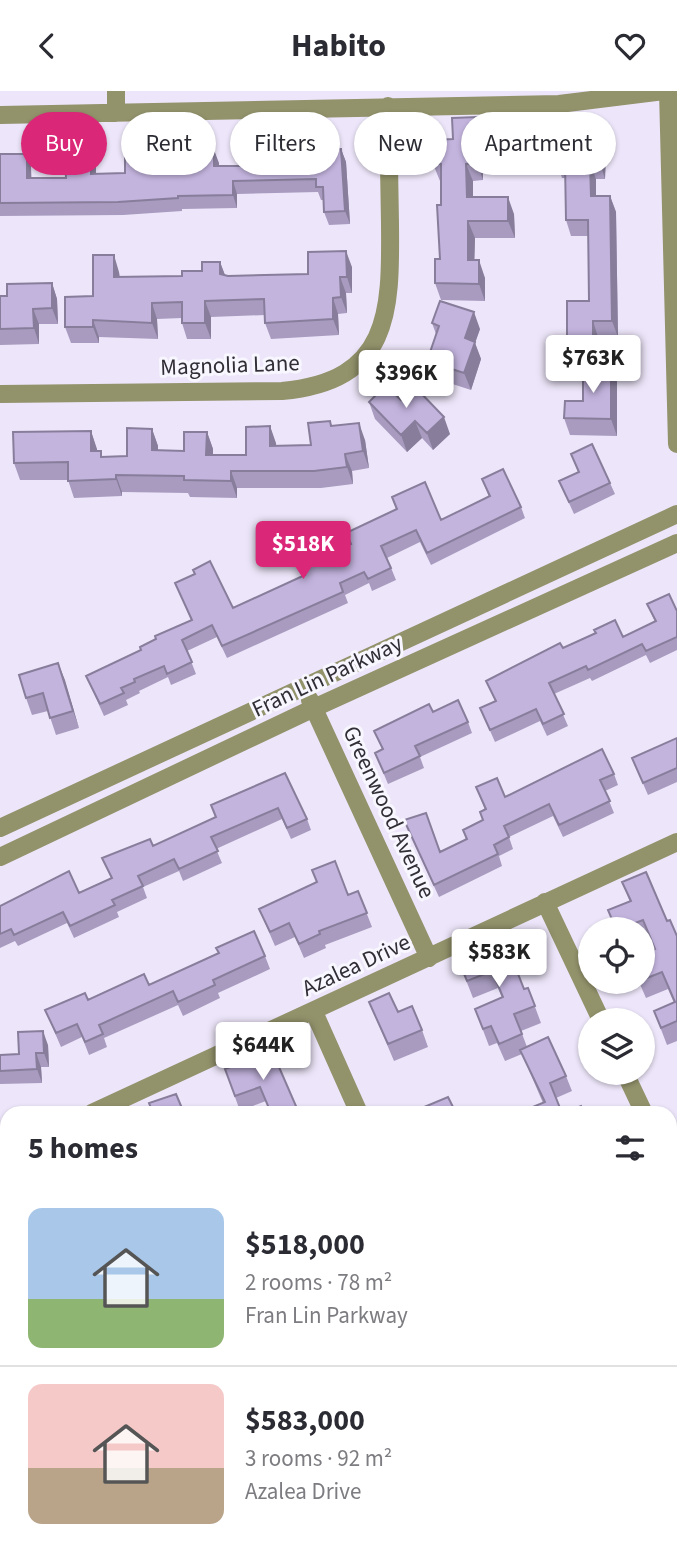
<!DOCTYPE html>
<html lang="en">
<head>
<meta charset="utf-8">
<style>
  :root { --surface:#fff; --page:#f2f2f3; --text:#2b2b33; --muted:#7c7c81; --line:#e1e1e2; --accent:#db2777 }
  body { margin:0; font-family:"Source Sans 3",sans-serif; background:var(--page); color:var(--text); height:100vh; display:flex; flex-direction:column; font-size:26px; white-space:nowrap }
  * { box-sizing:border-box; margin:0 }
  p { font-size:23px; color:var(--muted) }
  .icon { flex:none; width:38px; height:38px; fill:none; stroke:currentColor; stroke-width:2; stroke-linecap:round; stroke-linejoin:round }
  .map { position:relative; flex:1; overflow:hidden }
  .sheet { position:absolute; left:0px; top:1015px; width:677px; height:450px; display:flex; flex-direction:column; background:var(--surface); border-radius:21px 21px 0 0; box-shadow:0 2px 5px #0004 }
  .sheet>* { flex:none }
  .hud { position:absolute; left:21px; top:21px; width:635px; height:63px; display:flex; gap:14px }
  .controls { position:absolute; left:578px; top:826px; display:grid; gap:14px }
  .controls a { display:grid; place-items:center; width:77px; height:77px; border-radius:50%; background:var(--surface); box-shadow:0 2px 5px #0004; font-size:35px }
  .price { position:absolute; translate:-50% -60px; padding:0 16px; border-radius:7px; background:#fff; color:#222; font-size:23px; line-height:46px; filter:drop-shadow(0 2px 4px #0008) }
  .price::after { content:''; position:absolute; left:50%; top:42px; width:21px; height:16px; margin-left:-10px; background:inherit; clip-path:polygon(0 0,100% 0,50% 100%) }
  .price.current { background:var(--accent); color:#fff }
  ul { padding:0; list-style:none }
  li { display:flex; align-items:center; gap:21px; height:175px; padding:0 28px }
  li+li { border-top:2px solid var(--line) }
  li span { display:grid; place-items:center; flex:none; width:196px; height:140px; border-radius:14px; color:#555 }
  li>.icon { margin-inline-start:auto }
  span .icon { width:84px; height:84px; fill:#fffc; stroke-width:1 }
  li b { font-size:30px }
  h2 { display:flex; justify-content:space-between; align-items:center; height:84px; padding:0 28px; font-size:30px }
  .chip { padding:0 24px; border-radius:32px; background:var(--surface); box-shadow:0 2px 5px #0004; font-size:24px; line-height:63px }
  .chip.current { background:var(--accent); color:#fff }
  header { display:flex; justify-content:space-between; align-items:center; height:91px; padding:0 28px; background:var(--surface); font-size:32px; font-weight:700 }
  .map>svg:first-child { display:block }
</style>
</head>
<body>
<header><svg class="icon" aria-label="back" viewBox="0 0 24 24"><path d="M15 5l-7 7 7 7"/></svg>Habito<svg class="icon" aria-label="heart" viewBox="0 0 24 24"><path d="M12 20l-8-8c-3-5 5-10 8-4 3-6 11-1 8 4z"/></svg></header>
<div class="map">
<svg width="677" height="1464" viewBox="0 0 677 1464">
  <rect width="100%" height="100%" fill="#ede6fa"/>
  <g fill="none" stroke-linecap="round" stroke-linejoin="round">
    <path stroke="#92926b" stroke-width="18" d="M116,0V22
      M668,0L677,353
      M0,24L559,13L664,0
      M0,303L282,300C390,290 391,222 390,133C389,94 389,54 388,15
      M310,609L429,867
      M0,737L677,423
      M0,766L314,617L677,452
      M545,811L601,929
      M314,921L359,1022
      M625,982L644,1022
      M92,1022L677,751
      M0,1066L7,1063
      M670,1077L677,1092
      M670,1167L677,1145
      M42,1464L44,1458
      M313,1464L314,1458
      M581,1464L583,1458"/>
  </g>
  <path fill="#a89bbf" d="M483,43V89L473,90V106L514,123L515,147H475L474,169L485,187V210L441,209L435,192L440,168L441,90H440L433,73L453,48Z
    M566,44L600,45L606,61L605,88H596V105H610L616,121L618,246H598L599,273H573L567,257L589,210L588,145H571L566,129L565,87H562L557,71V61H547L542,45Z
    M341,58L346,71L350,133L329,134L324,121V109H321L318,101L237,103V117L182,118V120L123,124L0,125V63H27L31,76V87H66L91,63L96,76V83L125,82L151,59L155,72V79L189,78L214,59L219,75H248L269,64L315,63Z
    M220,171L225,184L228,185L308,183L352,176V202H346L347,222L338,223L339,244L271,248L265,232V224L211,226V248H187L182,232V227L157,228L158,248L99,246V252H71L65,236L93,205L119,181L120,186L182,185L202,180Z
    M52,192L57,208L58,233H39V253L0,254V205H7Z
    M432,232L480,238L475,252L481,268L471,299L434,287L427,270L436,243Z
    M611,274L617,291V345L570,344L564,327L583,310Z
    M369,311L450,343L433,359L422,347L407,361L375,328Z
    M330,330L332,335L365,349L369,377L352,380L353,393L321,397H237V407L190,406L188,402L122,401V405L74,407L68,389H20L14,372L91,340L97,360L103,366L127,365L152,338L158,355V359L184,360L207,341L213,358V364H246L270,335L276,355L311,354Z
    M571,363L610,392L615,403L574,423L559,390L578,381Z
    M482,388L521,416L525,427L431,474L420,451L387,467L396,489L372,500L369,492L345,504L348,512L227,567L217,546L187,560L196,583L171,594L168,586L139,600L140,602L126,609L128,614L104,625L86,585L141,559L156,548L191,529L175,492L233,517L304,484L301,477L350,453L346,442L396,418L392,406L441,429L489,406Z
    M647,513L677,520V559L650,572L646,564L592,590L590,587L554,603L568,635L547,645L540,630L495,651L480,617L495,610L486,590L563,557L623,546L655,531Z
    M58,572L79,637L56,644L48,620L32,624L26,607Z
    M433,621L468,631L472,642L420,666L424,677L388,693L375,662L382,658L374,640Z
    M677,647V691L648,704L632,667Z
    M285,682L307,728L311,739L291,748L282,728L216,758L222,772L183,790L179,780L143,796L147,807L117,821L119,826L74,847L67,832L18,855L15,850L0,857V815L79,802L111,787L102,767L153,755L215,726L211,714Z
    M614,683L618,694L605,700L614,722L563,746L553,725L509,746L513,758L499,765L502,775L439,806L409,741L404,729L440,761L466,749L463,739L483,730L480,721L485,719L476,696L505,706Z
    M622,791L667,830L677,845V950L667,954L654,920L674,912L668,898L646,907L639,891H642V864L654,859L649,846L642,848V838H615L608,819L630,811Z
    M358,800L372,836L325,854L326,857L304,867L295,846L275,855L259,818L348,804Z
    M504,847L524,898L528,897L541,932L521,940L527,956L566,985L572,1000L556,1007L543,1012L522,963L505,970L497,952L489,955L475,918L502,907L498,897L473,907L457,866Z
    M265,865L270,878L218,902L220,907L183,925L178,914L104,947L107,956L89,964L82,946L61,956L45,919L149,894Z
    M369,911L398,921L422,939L428,956L394,970Z
    M48,954L49,976H41L42,992L0,993V964L19,963Z
    M272,960L266,1010L240,1020L225,978Z
    M7,1215V1380L0,1378V1222L5,1223Z
    M487,1458H531L529,1464H486Z"/>
  <path fill="#887e9b" d="M477,26L483,43V89L477,72Z
    M560,27L566,44V60L560,44Z
    M600,45L606,61L605,88L600,72Z
    M341,58L346,71L350,133L345,120Z
    M151,59L155,72L156,92L151,79Z
    M214,59L219,72V89L214,75Z
    M27,63L31,76L32,101L27,87Z
    M91,63L96,76V96L91,83Z
    M590,72L596,88V121L591,105Z
    M466,73L473,90V123L467,106Z
    M233,90L237,103V117L233,104Z
    M610,105L616,121L618,246L612,230Z
    M508,106L514,123L515,147L508,130Z
    M468,130L475,147L474,187L468,169Z
    M346,160L352,176V202L347,186Z
    M114,164L119,181L120,202L114,186Z
    M479,169L485,187V210L479,193Z
    M220,171L226,187L220,183Z
    M340,186L346,202L347,222L341,206Z
    M52,192L57,208L58,233L52,217Z
    M333,207L338,223L339,244L333,228Z
    M205,210L211,226V248L205,232Z
    M152,212L157,228L158,248L152,232Z
    M33,218L39,233V253L34,237Z
    M474,221L480,238L475,252L481,268L471,299L464,282L465,247Z
    M93,229L99,246V252L93,236Z
    M593,230L598,246L599,273L593,257Z
    M611,274L617,291V345L611,328Z
    M444,326L450,343L433,359L427,342Z
    M415,330L422,347L407,361L401,344Z
    M359,332L365,349L369,377L363,360Z
    M270,335L276,352L277,372L270,355Z
    M152,338L158,355V376L152,359Z
    M91,340L97,358V377L91,360Z
    M207,341L213,358V381L206,364Z
    M345,363L352,380L353,393L347,376Z
    M231,380L237,397V407L231,390Z
    M116,384L122,401V405L116,388Z
    M58,572L65,589L79,637L73,620Z
    M43,940L48,954L49,976L44,962Z
    M36,962L41,976L42,992L37,978Z
    M677,1441V1464L673,1455Z
    M140,1458H150L148,1464H141L140,1460Z
    M248,1458H257L255,1464H246Z
    M393,1458H402L401,1464H391Z
    M515,1458H521L523,1464H514Z
    M526,1458H531L529,1464Z"/>
  <path fill="#c3b4de" stroke="#887e9b" stroke-width="2" d="M477,26V72L466,73L467,106H508V130H468V169H479V193L435,192V168H440L437,114H441V73H433V49L453,48L452,27Z
    M542,27H560V44L600,45V72H590L591,105H610L612,230H593V257H567V210H589L588,129H566L565,72L557,71V45H542Z
    M248,57H267V64L315,63V59L341,58L345,120L324,121L323,96H316V88L233,90V104L178,105V107L118,111L0,112V63H27V87H66L65,63H91V83L125,82V59H151V79L189,78V60L214,59V75H248Z
    M346,160L347,186H340L341,206L333,207V228L265,232L264,208L205,210V232H182V211L152,212V232L93,229V236H65V206L93,205V164H114V186L182,185V180H202V171H220V183L228,185L308,183V161Z
    M52,192V217L33,218L34,237L0,238V205H7V193Z
    M440,210L474,221L465,247L475,251L464,282L427,270L439,235L432,232Z
    M583,273L611,274V328L564,327L565,310H583Z
    M386,294L401,309L415,296L444,326L427,342L415,330L401,344L369,311Z
    M330,330L331,335L359,332L363,360L345,363L347,376L314,380H231V390L184,389V385L116,384V388L68,390V371L14,372L13,341L91,340V360H101V366L127,365V337L152,338V359L184,360V341H207L206,364H246V336L270,335V355L311,354L308,332Z
    M592,353L610,392L569,411L559,390L579,381L571,363Z
    M503,378L521,416L427,462L416,439L381,455L391,477L368,488L364,481L340,492L343,501L222,555L212,534L182,549L192,571L167,583L164,575L134,588L135,591L121,597L124,602L100,613L86,585L141,559L140,556L156,548L155,545L192,529L175,492L195,483L193,479L210,470L233,517L305,484L301,477L351,453L346,442L397,418L392,406L425,391L441,429L490,405L482,388Z
    M669,503L677,520V546L646,560L642,553L588,579L586,575L549,592L564,623L543,633L536,618L490,639L480,617L496,610L486,590L560,552L563,557L596,542L594,539L615,529L623,546L656,530L647,513Z
    M58,572L73,620L50,627L43,602L26,607L19,584Z
    M458,609L468,631L415,655L420,665L384,682L375,662L383,658L374,640L429,613L433,621Z
    M677,647V677L643,692L632,667Z
    M602,658L614,683L600,689L610,710L559,734L549,713L504,735L509,746L494,754L498,763L434,794L404,729L426,722L440,761L467,748L463,739L483,729L480,721L486,718L476,696L497,687L505,706Z
    M285,682L307,728L287,737L278,717L211,746L218,760L179,778L174,768L138,785L143,795L112,809L115,814L70,835L63,821L14,844L11,838L0,843V815L69,780L79,802L112,787L102,767L150,748L153,755L216,726L211,714Z
    M335,770L348,804L358,800L367,822L319,840L320,843L299,853L289,832L270,841L259,818L317,791L312,779Z
    M646,781L667,830L670,829L677,845V930L661,937L654,920L675,911L662,881L642,889V864L655,858L643,829L619,838H616L608,819L631,810L622,791Z
    M254,840L265,865L213,889L215,894L178,911L173,900L99,934L103,943L85,951L77,933L56,942L45,919L85,902L88,909L144,883L149,894L219,862L216,857Z
    M504,847L524,898L528,897L535,915L514,923L522,943L499,953L491,935L483,938L475,918L503,906L492,880L467,890L457,866Z
    M389,902L398,921L412,915L422,939L388,953L369,911Z
    M43,940L44,962H36L37,978L0,980V964L19,963L18,941Z
    M548,946L566,985L550,992L562,1022H524L523,1020L545,1011L520,959Z
    M272,960L299,1022H271L260,996L235,1005L225,978Z
    M176,1003L184,1022H153L149,1012Z
    M448,1006L456,1022H419L417,1019Z
    M581,1015L584,1022H564Z
    M7,1083V1124L0,1103V1085Z
    M7,1215V1366L6,1368L0,1367V1222L5,1223Z
    M670,1354L677,1355V1441L673,1455L677,1456V1464H639L641,1458H670Z
    M91,1458H140V1460L146,1462L145,1464H90Z
    M214,1458H248L246,1464H212Z
    M362,1458H393L391,1464H360Z
    M487,1458H515L514,1464H486Z"/>
  <g text-anchor="middle" dominant-baseline="central" stroke-width="6" stroke-linejoin="round" paint-order="stroke">
    <g font-size="23" fill="#312e36" stroke="#f8f6fe">
      <text transform="translate(230 274) rotate(-2)">Magnolia Lane</text>
      <text transform="translate(327 585) rotate(-25)">Fran Lin Parkway</text>
      <text transform="translate(389 721) rotate(65)">Greenwood Avenue</text>
      <text transform="translate(356 874) rotate(-25)">Azalea Drive</text>
    </g>
  </g>
</svg>
<div class="controls">
<a><svg class="icon" aria-label="locate" viewBox="0 0 24 24"><circle cx="12" cy="12" r="6"/><path d="M12 2v4M12 18v4M2 12h4M18 12h4"/></svg></a>
<a><svg class="icon" aria-label="layers" viewBox="0 0 24 24"><path d="M12 4l9 5-9 5-9-5zM3 14l9 5 9-5"/></svg></a>
</div>
<b class="price" style="left:593px;top:304px">$763K</b>
<b class="price" style="left:406px;top:319px">$396K</b>
<b class="price current" style="left:303px;top:490px">$518K</b>
<b class="price" style="left:499px;top:898px">$583K</b>
<b class="price" style="left:263px;top:991px">$644K</b>
<div class="hud">
<a class="chip current">Buy</a>
<a class="chip">Rent</a>
<a class="chip">Filters</a>
<a class="chip">New</a>
<a class="chip">Apartment</a>
</div>
<section class="sheet">
<h2>5 homes<svg class="icon" aria-label="filters" viewBox="0 0 24 24"><path d="M4 7h16M4 17h16"/><circle cx="9" cy="7" r="2"/><circle cx="15" cy="17" r="2"/></svg></h2>
<ul>
<li><span style="background:linear-gradient(#a9c7e8 65%,#8fb573 0)"><svg class="icon" aria-label="home" viewBox="0 0 24 24"><path d="M3 11l9-7 9 7M6 9v11h12V9"/></svg></span><div><b>$518,000</b><p>2 rooms · 78 m²</p><p>Fran Lin Parkway</p></div></li>
<li><span style="background:linear-gradient(#f6c9c9 60%,#b9a48a 0)"><svg class="icon" aria-label="home" viewBox="0 0 24 24"><path d="M3 11l9-7 9 7M6 9v11h12V9"/></svg></span><div><b>$583,000</b><p>3 rooms · 92 m²</p><p>Azalea Drive</p></div></li>
</ul>
</section>
</div>
</body>
</html>
